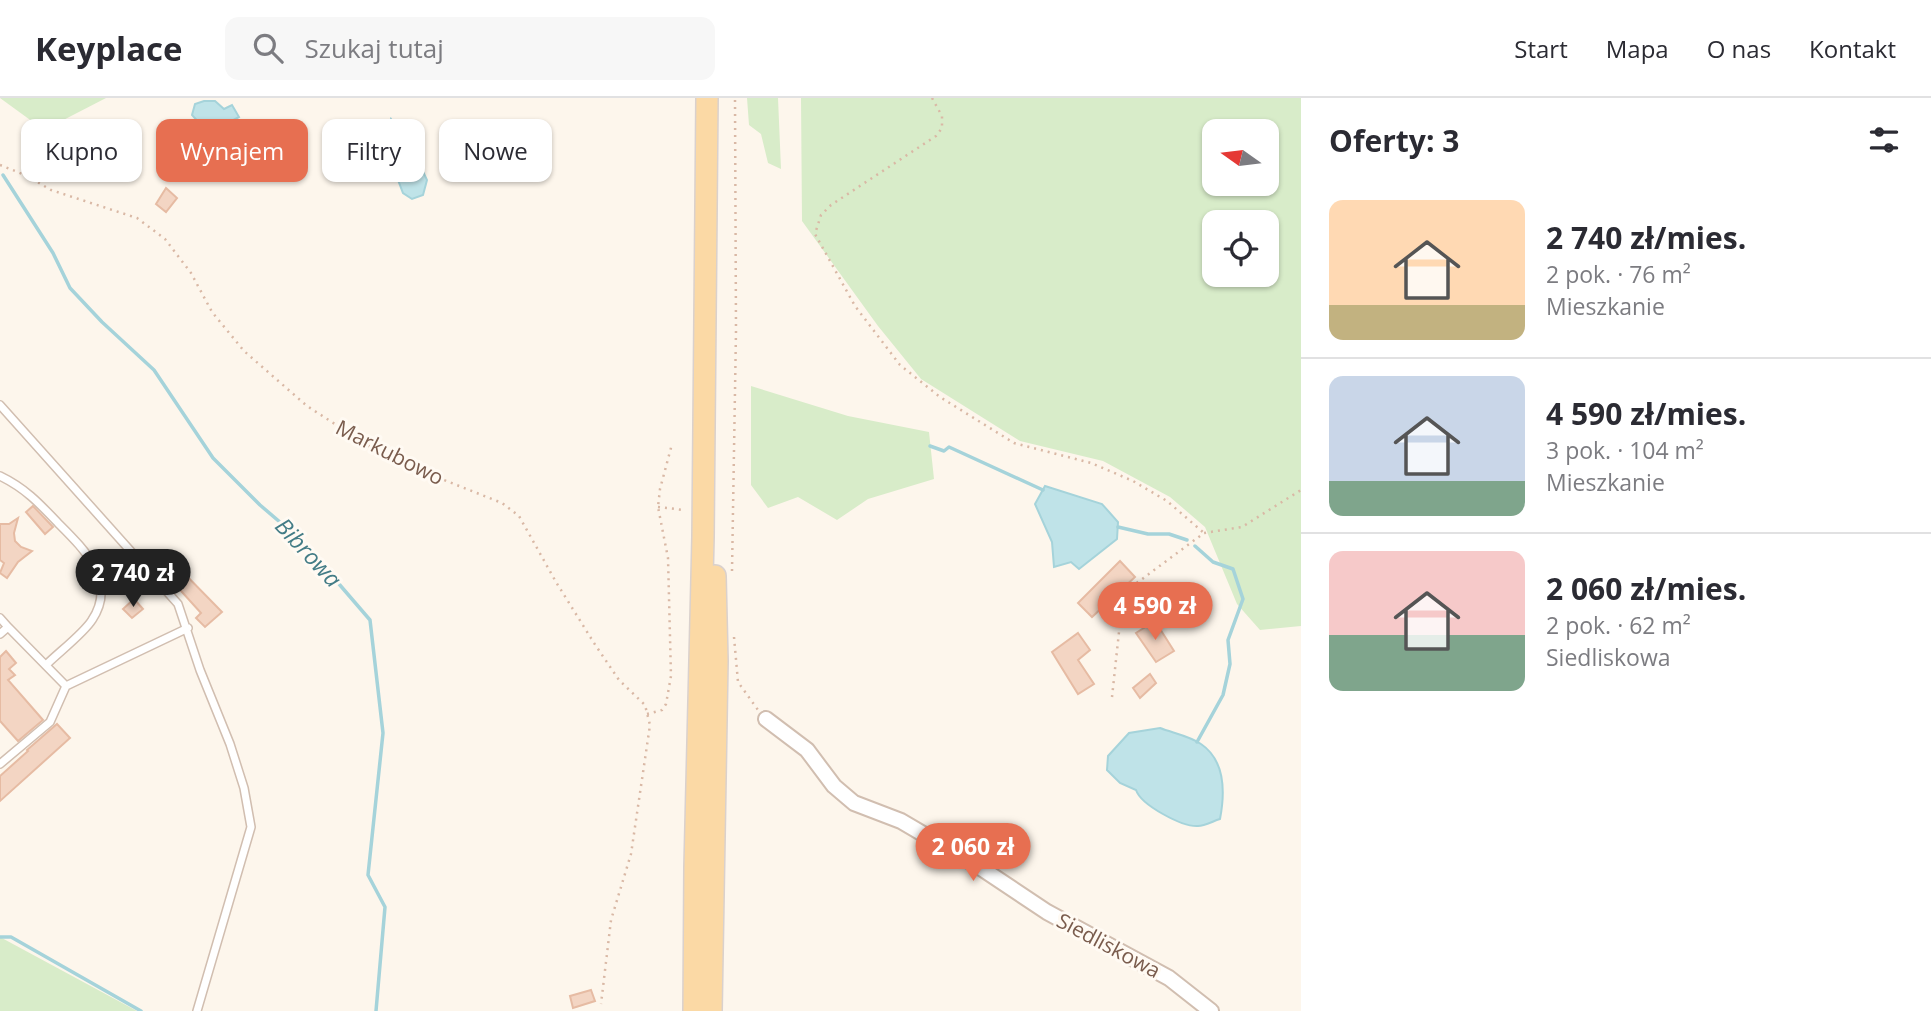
<!DOCTYPE html>
<html lang="pl">
<head>
<meta charset="utf-8">
<style>
  :root { --surface:#fff; --page:#f7f7f7; --text:#2b2b33; --muted:#7c7c81; --line:#e1e1e2; --accent:#e76f51 }
  body { margin:0; font-family:"Open Sans",sans-serif; background:var(--page); color:var(--text); height:100vh; display:flex; flex-direction:column; font-size:26px; white-space:nowrap }
  * { box-sizing:border-box; margin:0 }
  p { font-size:23px; color:var(--muted) }
  .icon { flex:none; width:38px; height:38px; fill:none; stroke:currentColor; stroke-width:2; stroke-linecap:round; stroke-linejoin:round }
  .map { position:relative; flex:1; overflow:hidden }
  .drawer { display:flex; flex-direction:column; background:var(--surface); width:630px }
  .drawer>* { flex:none }
  .guide { position:absolute; left:21px; top:21px; width:665px; height:63px; display:flex; gap:14px }
  .needle { width:46px; rotate:284deg }
  .controls { position:absolute; left:1202px; top:21px; display:grid; gap:14px }
  .controls a { display:grid; place-items:center; width:77px; height:77px; border-radius:14px; background:var(--surface); box-shadow:0 2px 5px #0004; font-size:35px }
  .price { position:absolute; translate:-50% -60px; padding:0 16px; border-radius:24px; background:var(--accent); color:#fff; font-size:23px; line-height:46px; filter:drop-shadow(0 2px 4px #0008) }
  .price::after { content:''; position:absolute; left:50%; top:42px; width:21px; height:16px; margin-left:-10px; background:inherit; clip-path:polygon(0 0,100% 0,50% 100%) }
  .price.current { background:#222; color:#fff }
  ul { padding:0; list-style:none }
  li { display:flex; align-items:center; gap:21px; height:175px; padding:0 28px }
  li+li { border-top:2px solid var(--line) }
  li span { display:grid; place-items:center; flex:none; width:196px; height:140px; border-radius:14px; color:#555 }
  li>.icon { margin-inline-start:auto }
  span .icon { width:84px; height:84px; fill:#fffc; stroke-width:1 }
  li b { font-size:30px }
  h2 { display:flex; justify-content:space-between; align-items:center; height:84px; padding:0 28px; font-size:30px }
  .chip { padding:0 24px; border-radius:14px; background:var(--surface); box-shadow:0 2px 5px #0004; font-size:24px; line-height:63px }
  .chip.current { background:var(--accent); color:#fff }
  header { display:flex; align-items:center; gap:42px; box-sizing:border-box; height:98px; padding:0 35px; background:var(--surface); border-bottom:2px solid var(--line) }
  header strong { font-size:33px }
  nav { display:flex; gap:38px; margin-inline-start:auto; font-size:24px }
  .search { width:490px; height:63px; background:var(--page); display:flex; align-items:center; gap:18px; box-sizing:border-box; padding:0 24px; border-radius:14px; color:var(--muted); font-size:26px }
  main { display:flex; flex:1; min-height:0 }
  .map>svg:first-child { display:block }
</style>
</head>
<body>
<header>
<strong>Keyplace</strong>
<div class="search"><svg class="icon" aria-label="search" viewBox="0 0 24 24"><circle cx="10" cy="10" r="6"/><path d="M15 15l6 6"/></svg>Szukaj tutaj</div>
<nav><a>Start</a><a>Mapa</a><a>O nas</a><a>Kontakt</a></nav>
</header>
<main>
<div class="map">
<svg width="1301" height="913" viewBox="0 0 1301 913">
  <rect width="100%" height="100%" fill="#fdf6ec"/>
  <path fill="#d8ecc9" fill-rule="evenodd" d="M0,0H106L44,32Z
    M747,0H778L781,71L768,65L761,36L749,27Z
    M801,0H1301V528L1260,532L1237,506L1205,429L1170,399L1103,363L1020,343L921,281L878,228L802,123ZM1214,33H1267V86H1214ZM1214,124H1267V177H1214Z
    M751,288L848,318L929,334L934,381L868,401L837,422L798,399L768,410L751,387Z
    M0,839L137,913H0Z"/>
  <path fill="#bfe3e8" stroke="#a5d3da" stroke-width="2" d="M204,3H215L224,11L232,7L239,19L217,31L202,28L192,17L195,6Z
    M391,21L416,58L427,82L423,97L412,101L403,95L384,45Z
    M1045,388L1102,406L1118,424L1117,441L1079,471L1071,464L1054,469L1052,444L1035,406Z
    M1160,630C1173,635 1190,638 1201,646C1226,663 1225,695 1220,721C1213,723 1205,728 1198,728C1182,729 1141,707 1136,692L1120,685L1107,672L1108,658L1129,635Z"/>
  <g fill="none" stroke-linecap="round" stroke-linejoin="round">
    <path stroke="#a5d3da" stroke-width="3.5" d="M3,77L53,155L70,190L102,224L154,272L213,360L260,407L302,443L370,522L383,635L368,777L385,809L376,913
      M930,348L944,353L949,349L1043,392
      M1118,429L1148,436H1169L1187,442
      M1195,448L1213,464L1233,471L1243,501L1228,542L1230,566L1223,597L1197,644
      M0,839H11L141,913"/>
  </g>
  <path fill="#f3d5c3" stroke="#e6bba3" stroke-width="2" d="M166,90L177,100L166,114L156,106Z
    M33,408L53,429L45,436L26,414Z
    M18,420L14,435L15,443L21,449L32,453L18,464L7,480L0,475L4,465L0,462V426H9Z
    M1120,463L1135,479L1092,519L1078,505Z
    M173,464L222,514L205,529L196,520L201,515L163,473Z
    M134,501L143,511L132,520L123,511Z
    M1155,523L1174,553L1156,564L1136,535Z
    M1078,535L1090,552L1078,562L1094,586L1078,596L1052,554Z
    M6,553L16,565L9,571L15,577L8,582L43,622L18,643L0,623V559Z
    M1150,576L1156,585L1140,600L1133,590Z
    M57,626L70,640L0,703V678L28,653L27,652Z
    M591,892L595,903L573,910L570,898Z"/>
  <g fill="none" stroke-linecap="round" stroke-linejoin="round">
    <g stroke="#d1beb0" stroke-width="10">
      <path id="service" d="M0,307L178,506L200,572L230,646L244,690L251,729L197,913
        M0,378C25,390 39,405 58,425C83,450 118,483 92,522C84,535 58,555 46,567
        M0,520L8,529
        M0,536L8,529L66,588
        M0,666L50,624L66,588L188,530"/>
    </g>
    <g stroke="#d1beb0" stroke-width="18">
      <path id="minor" d="M766,621L807,652L834,688L854,705L901,723L981,770L1047,814L1169,880L1211,913"/>
    </g>
    <g stroke="#dad1cd" stroke-width="24">
      <path id="primary" d="M694,913L695,769L703,439L707,0
        M711,913L717,563L715,478"/>
    </g>
    <path stroke="#d9b8a5" stroke-width="2.5" stroke-dasharray="2 5" stroke-linecap="butt" d="M932,0L942,18V30L936,38L831,107L821,117L815,136L855,208L900,267L940,299L1014,345L1091,365L1133,383L1167,403L1204,435
      M0,67L25,77L51,92L137,120L165,141L191,175L212,214L244,253L307,308L369,348L434,378L502,405L519,418L556,484L594,545L619,582L645,607L650,627L631,756L611,822L601,906
      M658,409L684,412
      M732,473L736,233L735,0
      M734,539L738,584L758,612
      M1112,599L1119,534L1130,490L1204,435L1242,429L1301,392
      M647,616L662,612L666,606L671,578L668,460L658,409L660,391L672,346"/>
    <use href="#service" stroke="#fff" stroke-width="7"/>
    <use href="#minor" stroke="#fff" stroke-width="14"/>
    <use href="#primary" stroke="#fbd9a5" stroke-width="21"/>
  </g>
  <g text-anchor="middle" dominant-baseline="central" stroke-width="6" stroke-linejoin="round" paint-order="stroke">
    <g font-size="21" fill="#7a5c4d" stroke="#fffaf3">
      <text transform="translate(390 354) rotate(27)">Markubowo</text>
      <text transform="translate(1109 847) rotate(28)">Siedliskowa</text>
    </g>
    <g font-size="23" font-style="italic" fill="#437c86" stroke="#fffaf3">
      <text transform="translate(309 454) rotate(47)">Bibrowa</text>
    </g>
  </g>
</svg>
<div class="controls">
<a><svg class="needle" viewBox="-14 -14 28 28"><path d="M0-13l5 13h-10z" fill="#e53935"/><path d="M0 13l5-13h-10z" fill="#7c7c81"/></svg></a>
<a><svg class="icon" aria-label="locate" viewBox="0 0 24 24"><circle cx="12" cy="12" r="6"/><path d="M12 2v4M12 18v4M2 12h4M18 12h4"/></svg></a>
</div>
<b class="price current" style="left:133px;top:511px">2 740 zł</b>
<b class="price" style="left:1155px;top:544px">4 590 zł</b>
<b class="price" style="left:973px;top:785px">2 060 zł</b>
<div class="guide">
<a class="chip">Kupno</a>
<a class="chip current">Wynajem</a>
<a class="chip">Filtry</a>
<a class="chip">Nowe</a>
</div>
</div>
<section class="drawer">
<h2>Oferty: 3<svg class="icon" aria-label="filters" viewBox="0 0 24 24"><path d="M4 7h16M4 17h16"/><circle cx="9" cy="7" r="2"/><circle cx="15" cy="17" r="2"/></svg></h2>
<ul>
<li><span style="background:linear-gradient(#ffd9b3 75%,#c2b280 0)"><svg class="icon" aria-label="home" viewBox="0 0 24 24"><path d="M3 11l9-7 9 7M6 9v11h12V9"/></svg></span><div><b>2 740 zł/mies.</b><p>2 pok. · 76 m²</p><p>Mieszkanie</p></div></li>
<li><span style="background:linear-gradient(#c9d6e8 75%,#7fa58c 0)"><svg class="icon" aria-label="home" viewBox="0 0 24 24"><path d="M3 11l9-7 9 7M6 9v11h12V9"/></svg></span><div><b>4 590 zł/mies.</b><p>3 pok. · 104 m²</p><p>Mieszkanie</p></div></li>
<li><span style="background:linear-gradient(#f6c9c9 60%,#7fa58c 0)"><svg class="icon" aria-label="home" viewBox="0 0 24 24"><path d="M3 11l9-7 9 7M6 9v11h12V9"/></svg></span><div><b>2 060 zł/mies.</b><p>2 pok. · 62 m²</p><p>Siedliskowa</p></div></li>
</ul>
</section>
</main>
</body>
</html>
